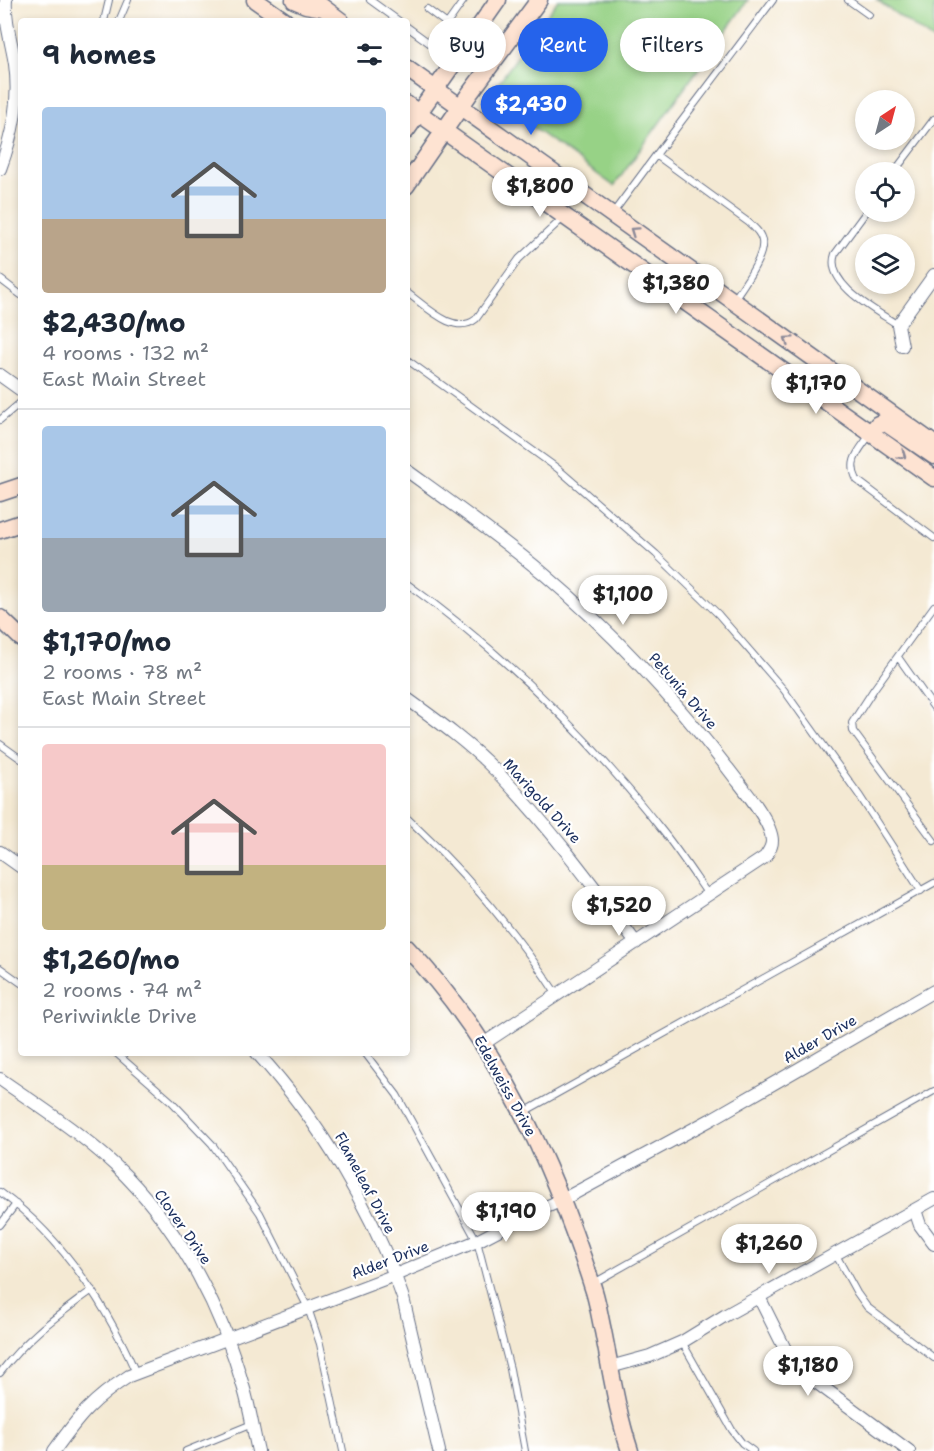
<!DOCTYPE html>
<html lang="en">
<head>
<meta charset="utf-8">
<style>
  :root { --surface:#fff; --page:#f2f2f3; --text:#1f2937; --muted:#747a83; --line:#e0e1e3; --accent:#2563eb }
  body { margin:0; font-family:"Shantell Sans",sans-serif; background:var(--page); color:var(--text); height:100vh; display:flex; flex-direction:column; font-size:22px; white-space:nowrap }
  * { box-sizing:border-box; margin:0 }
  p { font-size:20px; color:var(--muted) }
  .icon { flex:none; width:33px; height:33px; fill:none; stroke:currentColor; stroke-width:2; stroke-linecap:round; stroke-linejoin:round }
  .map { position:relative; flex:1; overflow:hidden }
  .sheet { position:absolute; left:18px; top:18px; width:392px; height:1038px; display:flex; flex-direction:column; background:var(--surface); border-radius:6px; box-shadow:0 3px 9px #0003 }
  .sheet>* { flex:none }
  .hud { position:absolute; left:428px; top:18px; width:416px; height:54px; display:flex; gap:12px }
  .needle { width:39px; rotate:36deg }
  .fabs { position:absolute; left:855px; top:90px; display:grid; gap:12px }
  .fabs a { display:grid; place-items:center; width:60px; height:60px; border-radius:50%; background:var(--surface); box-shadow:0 3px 9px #0003; font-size:30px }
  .price { position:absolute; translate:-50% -51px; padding:0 14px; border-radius:21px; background:#fff; color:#222; font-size:20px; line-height:39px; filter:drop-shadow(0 2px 3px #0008) }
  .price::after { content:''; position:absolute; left:50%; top:36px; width:18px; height:14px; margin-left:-9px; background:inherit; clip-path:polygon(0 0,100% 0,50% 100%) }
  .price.on { background:var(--accent); color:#fff }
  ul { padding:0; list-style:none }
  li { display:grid; align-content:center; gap:12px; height:318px; padding:0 24px }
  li+li { border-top:2px solid var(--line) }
  li span { display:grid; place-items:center; height:186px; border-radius:6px; color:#555 }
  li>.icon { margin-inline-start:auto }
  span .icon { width:108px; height:108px; fill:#fffc; stroke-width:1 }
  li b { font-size:26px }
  h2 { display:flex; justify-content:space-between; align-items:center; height:72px; padding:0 24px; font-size:26px }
  .tag { padding:0 21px; border-radius:27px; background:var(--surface); box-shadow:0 3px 9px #0003; font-size:21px; line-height:54px }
  .tag.on { background:var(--accent); color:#fff }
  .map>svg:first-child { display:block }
</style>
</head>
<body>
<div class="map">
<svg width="934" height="1451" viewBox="0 0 934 1451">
  <rect width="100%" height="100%" fill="#fff"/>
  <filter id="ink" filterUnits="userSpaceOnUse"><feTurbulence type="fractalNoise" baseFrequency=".0167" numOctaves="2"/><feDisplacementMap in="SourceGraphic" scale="12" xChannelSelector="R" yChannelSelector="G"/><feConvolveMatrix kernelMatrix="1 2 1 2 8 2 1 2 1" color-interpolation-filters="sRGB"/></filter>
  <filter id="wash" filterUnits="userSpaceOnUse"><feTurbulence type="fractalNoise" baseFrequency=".008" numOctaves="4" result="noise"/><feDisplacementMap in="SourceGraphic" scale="24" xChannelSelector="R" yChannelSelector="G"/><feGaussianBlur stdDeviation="1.35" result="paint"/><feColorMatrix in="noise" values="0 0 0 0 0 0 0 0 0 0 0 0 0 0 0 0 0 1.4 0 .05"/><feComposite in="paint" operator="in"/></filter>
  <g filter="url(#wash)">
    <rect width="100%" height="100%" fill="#f4e9d3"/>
    <path fill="#97d286" stroke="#598072" stroke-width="1.5" d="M558,0H748L614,186L489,96Z
      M877,0H934V41Z"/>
  </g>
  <g filter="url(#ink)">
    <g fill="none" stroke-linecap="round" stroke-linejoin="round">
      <g stroke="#677087" stroke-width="8">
        <path id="lane" d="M370,0L399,21
          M848,0L869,15
          M427,9L447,24
          M104,21L109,0
          M119,21L128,0
          M406,26L432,45L464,0
          M656,155L773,0
          M894,172L934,119
          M866,212L835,254C824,284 877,311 898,325
          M613,213L656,155L748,222C754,227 761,233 762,241C765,257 742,287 733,301
          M0,279L21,295
          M406,292C425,305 454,337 476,319L519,259L563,218
          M406,359L557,468L656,554L718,614L784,690L859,795L921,891
          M0,420L21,402
          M869,436C859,451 847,461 857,480L934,538
          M406,583C502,652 588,736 661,829C678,850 693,873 709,896
          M934,606L874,689L852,723L853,731L934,841
          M898,657L934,708
          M0,744L21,759
          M406,817C465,872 513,928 557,995
          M0,968L21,983
          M116,1053L172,1102L212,1144L260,1213L308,1308L320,1344L343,1451
          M365,1053L397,1095L477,1241L510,1369L525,1451
          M524,1112L934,883
          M0,1192C63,1238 105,1302 136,1373
          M0,1225L16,1204
          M836,1255L857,1293L867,1307L934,1358
          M592,1284L934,1091
          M682,1342L732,1430L742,1443L753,1451
          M0,1373C28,1336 56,1317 92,1290
          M186,1451L252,1424"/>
      </g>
      <g stroke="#677087" stroke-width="14">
        <path id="street" d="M0,169C13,134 20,101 15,64C12,44 4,20 6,0
          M902,346L898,325L934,275
          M0,375L21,390
          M406,470C453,504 500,537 544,574C616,635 679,704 736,779C747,793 772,823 772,841C772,848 768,852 765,857L483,1044
          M406,698C438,721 471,745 498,773C549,826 592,884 636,943
          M0,852L21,867
          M257,1053C319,1120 373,1211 403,1298L439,1451
          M0,1079C43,1109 89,1138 126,1176C183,1235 222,1310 244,1389C250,1409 253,1430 258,1451
          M915,1210L920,1225L934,1244
          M759,1297L786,1351L805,1374L909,1451
          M610,1367L650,1356L682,1342L726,1315L934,1199
          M54,1451C79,1416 92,1400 129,1376L395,1275L477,1241L521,1218L562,1200L710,1120L934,991"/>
      </g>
      <g stroke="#677087" stroke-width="19">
        <path id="secondary" d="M255,0L285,21
          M294,0L306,5L323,8
          M313,0L341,21
          M406,68L934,444
          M406,104L934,478
          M406,131L498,0
          M406,186L470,93L539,0
          M871,433L878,424L884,422L934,456
          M0,493L21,486
          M0,530L21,523
          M0,618L21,638
          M406,947C499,1043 554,1166 594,1291C598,1304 600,1318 603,1331C611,1371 617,1412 630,1451"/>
      </g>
      <use href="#lane" stroke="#fff" stroke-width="6"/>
      <use href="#street" stroke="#fff" stroke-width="12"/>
      <use href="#secondary" stroke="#fee3d2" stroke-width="16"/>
    </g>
    <defs><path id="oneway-chevron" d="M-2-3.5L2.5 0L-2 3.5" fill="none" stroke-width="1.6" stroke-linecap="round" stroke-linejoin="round" transform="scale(1.5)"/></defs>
    <g stroke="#8c8998">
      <use href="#oneway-chevron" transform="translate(634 231) rotate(-145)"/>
      <use href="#oneway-chevron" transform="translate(788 340) rotate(-145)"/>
      <use href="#oneway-chevron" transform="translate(902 455) rotate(35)"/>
    </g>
  </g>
  <g text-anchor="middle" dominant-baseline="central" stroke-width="4.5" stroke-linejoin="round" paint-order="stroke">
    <g font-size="15" fill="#1b2f5e" stroke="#fff">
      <text transform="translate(683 691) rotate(49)">Petunia Drive</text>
      <text transform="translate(542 801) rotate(48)">Marigold Drive</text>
      <text transform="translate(820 1039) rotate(-30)">Alder Drive</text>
      <text transform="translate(505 1086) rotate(61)">Edelweiss Drive</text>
      <text transform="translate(365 1183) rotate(62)">Flameleaf Drive</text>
      <text transform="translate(183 1227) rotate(55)">Clover Drive</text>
      <text transform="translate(390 1260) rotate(-21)">Alder Drive</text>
    </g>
  </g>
</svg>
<div class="fabs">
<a><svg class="needle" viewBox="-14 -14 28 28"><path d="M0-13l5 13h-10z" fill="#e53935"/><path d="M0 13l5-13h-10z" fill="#747a83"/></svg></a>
<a><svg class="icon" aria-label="locate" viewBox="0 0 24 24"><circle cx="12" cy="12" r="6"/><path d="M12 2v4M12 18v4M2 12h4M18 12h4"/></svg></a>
<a><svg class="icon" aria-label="layers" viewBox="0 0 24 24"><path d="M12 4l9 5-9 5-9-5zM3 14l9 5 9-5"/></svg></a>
</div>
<b class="price on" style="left:531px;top:136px">$2,430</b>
<b class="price" style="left:540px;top:218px">$1,800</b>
<b class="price" style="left:676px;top:315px">$1,380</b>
<b class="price" style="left:816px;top:415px">$1,170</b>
<b class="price" style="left:623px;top:626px">$1,100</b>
<b class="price" style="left:619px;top:937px">$1,520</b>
<b class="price" style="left:506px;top:1243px">$1,190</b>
<b class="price" style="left:769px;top:1275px">$1,260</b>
<b class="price" style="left:808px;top:1397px">$1,180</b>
<div class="hud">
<a class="tag">Buy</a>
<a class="tag on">Rent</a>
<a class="tag">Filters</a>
</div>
<section class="sheet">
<h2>9 homes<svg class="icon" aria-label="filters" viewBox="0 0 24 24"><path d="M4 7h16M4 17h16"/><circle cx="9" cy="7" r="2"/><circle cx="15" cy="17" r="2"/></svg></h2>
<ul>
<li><span style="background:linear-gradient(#a9c7e8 60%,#b9a48a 0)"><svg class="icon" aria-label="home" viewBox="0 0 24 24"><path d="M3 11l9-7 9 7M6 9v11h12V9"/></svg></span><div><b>$2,430/mo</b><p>4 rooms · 132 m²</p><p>East Main Street</p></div></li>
<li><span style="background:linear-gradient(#a9c7e8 60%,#9aa5b1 0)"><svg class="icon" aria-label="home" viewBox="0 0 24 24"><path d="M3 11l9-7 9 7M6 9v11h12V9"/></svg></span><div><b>$1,170/mo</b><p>2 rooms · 78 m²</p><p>East Main Street</p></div></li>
<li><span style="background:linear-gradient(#f6c9c9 65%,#c2b280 0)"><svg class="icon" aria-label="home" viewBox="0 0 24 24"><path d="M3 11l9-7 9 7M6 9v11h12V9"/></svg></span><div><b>$1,260/mo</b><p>2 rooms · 74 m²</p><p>Periwinkle Drive</p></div></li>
</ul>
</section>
</div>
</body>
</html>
